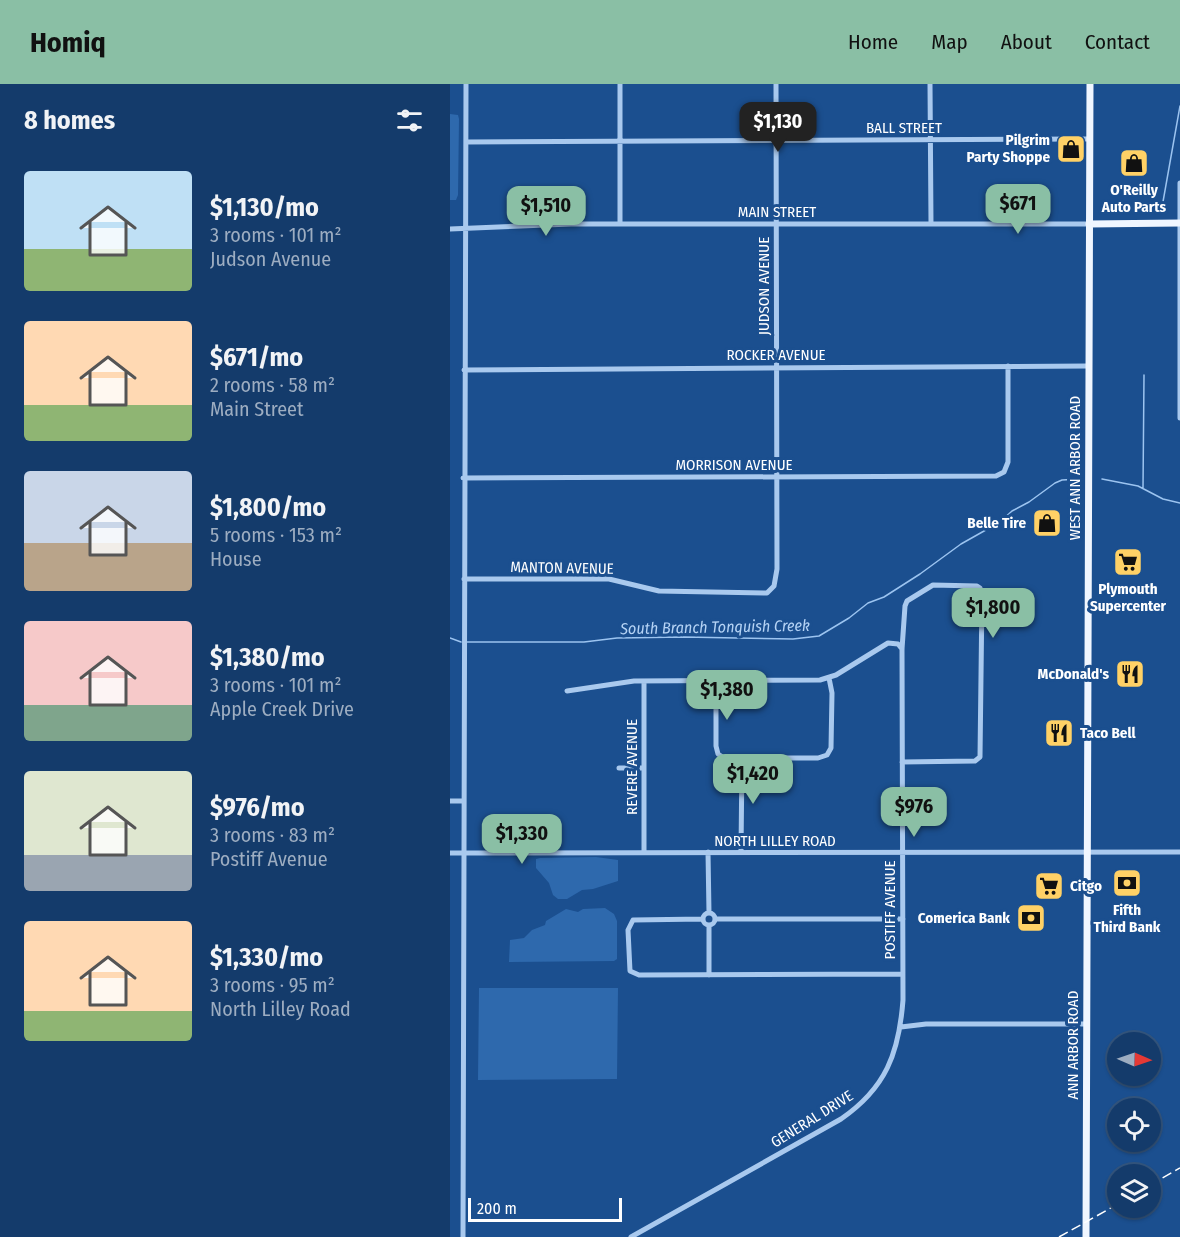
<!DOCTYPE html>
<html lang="en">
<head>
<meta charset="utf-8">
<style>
  :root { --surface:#143b6b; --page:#1d4271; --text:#f1f3f6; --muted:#9dadc1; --line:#33557e; --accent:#8abfa5 }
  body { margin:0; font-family:"Fira Sans Condensed",sans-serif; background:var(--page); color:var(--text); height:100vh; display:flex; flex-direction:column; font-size:22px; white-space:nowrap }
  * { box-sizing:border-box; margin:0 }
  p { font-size:20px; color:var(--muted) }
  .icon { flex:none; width:33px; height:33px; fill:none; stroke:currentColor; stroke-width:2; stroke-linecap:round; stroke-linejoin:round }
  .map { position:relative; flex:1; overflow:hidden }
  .side { display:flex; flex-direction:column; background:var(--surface); width:450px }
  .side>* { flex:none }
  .needle { width:39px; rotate:92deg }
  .fabs { position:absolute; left:657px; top:948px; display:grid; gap:12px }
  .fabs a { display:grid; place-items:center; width:54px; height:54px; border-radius:50%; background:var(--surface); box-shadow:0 2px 4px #0004,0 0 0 2px var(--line); font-size:30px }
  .scale { position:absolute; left:18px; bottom:15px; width:154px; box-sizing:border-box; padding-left:6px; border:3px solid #fff; border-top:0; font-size:16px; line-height:21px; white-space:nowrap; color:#fff; -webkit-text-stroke:4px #1b4f8f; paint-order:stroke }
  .price { position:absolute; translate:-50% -51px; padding:0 14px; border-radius:12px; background:var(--accent); color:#111; font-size:20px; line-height:39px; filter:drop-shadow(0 2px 3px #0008) }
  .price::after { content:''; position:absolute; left:50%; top:36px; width:18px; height:14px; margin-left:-9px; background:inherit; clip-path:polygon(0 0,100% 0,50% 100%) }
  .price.current { background:#222; color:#fff }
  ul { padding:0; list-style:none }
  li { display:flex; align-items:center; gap:18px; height:150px; padding:0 24px }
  li span { display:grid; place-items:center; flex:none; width:168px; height:120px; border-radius:6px; color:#555 }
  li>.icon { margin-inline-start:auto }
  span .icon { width:72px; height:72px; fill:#fffc; stroke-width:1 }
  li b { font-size:26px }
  h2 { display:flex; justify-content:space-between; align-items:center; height:72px; padding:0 24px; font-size:26px }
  header { display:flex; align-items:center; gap:36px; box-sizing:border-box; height:84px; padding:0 30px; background:var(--accent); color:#111 }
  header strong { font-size:28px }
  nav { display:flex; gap:33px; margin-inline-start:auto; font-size:21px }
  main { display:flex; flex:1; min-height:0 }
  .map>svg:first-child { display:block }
</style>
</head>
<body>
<header>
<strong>Homiq</strong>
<nav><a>Home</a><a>Map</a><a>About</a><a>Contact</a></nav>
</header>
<main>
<section class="side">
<h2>8 homes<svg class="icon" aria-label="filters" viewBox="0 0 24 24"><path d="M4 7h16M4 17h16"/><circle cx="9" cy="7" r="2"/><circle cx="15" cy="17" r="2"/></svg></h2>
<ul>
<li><span style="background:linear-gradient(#bfe0f5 65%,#8fb573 0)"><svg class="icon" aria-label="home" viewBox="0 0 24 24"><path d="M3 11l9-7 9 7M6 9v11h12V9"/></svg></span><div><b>$1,130/mo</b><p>3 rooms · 101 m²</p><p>Judson Avenue</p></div></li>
<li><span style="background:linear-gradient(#ffd9b3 70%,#8fb573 0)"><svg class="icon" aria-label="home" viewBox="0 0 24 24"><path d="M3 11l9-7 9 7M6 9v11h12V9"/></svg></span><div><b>$671/mo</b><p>2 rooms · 58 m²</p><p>Main Street</p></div></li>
<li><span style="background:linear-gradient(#c9d6e8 60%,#b9a48a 0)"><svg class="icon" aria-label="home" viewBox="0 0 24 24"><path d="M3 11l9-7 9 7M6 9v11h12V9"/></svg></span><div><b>$1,800/mo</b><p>5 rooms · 153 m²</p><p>House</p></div></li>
<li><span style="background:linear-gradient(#f6c9c9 70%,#7fa58c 0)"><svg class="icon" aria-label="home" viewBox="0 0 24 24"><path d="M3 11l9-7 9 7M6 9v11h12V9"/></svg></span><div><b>$1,380/mo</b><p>3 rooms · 101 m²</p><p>Apple Creek Drive</p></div></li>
<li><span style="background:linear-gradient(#dfe7d0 70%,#9aa5b1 0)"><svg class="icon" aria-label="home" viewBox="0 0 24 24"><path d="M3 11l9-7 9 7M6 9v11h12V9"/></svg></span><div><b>$976/mo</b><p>3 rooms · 83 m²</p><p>Postiff Avenue</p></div></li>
<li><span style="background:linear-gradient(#ffd9b3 75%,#8fb573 0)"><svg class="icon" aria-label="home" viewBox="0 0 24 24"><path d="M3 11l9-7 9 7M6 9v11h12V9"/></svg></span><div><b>$1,330/mo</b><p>3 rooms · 95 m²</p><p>North Lilley Road</p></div></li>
</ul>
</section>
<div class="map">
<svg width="730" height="1153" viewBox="0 0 730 1153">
  <rect width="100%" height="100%" fill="#1b4f8f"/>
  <path fill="#2e69ad" d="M0,30L8,31L9,35L8,111L6,116H0Z
    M146,773L168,776V797L143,805L132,806L117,815H108L103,811L99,799L86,784V775L90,774Z
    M155,824L164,830L167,837V875L164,877L59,878L60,856L74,854L82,846L95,841L96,837L116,825L128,828L133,825Z
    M29,904H168L167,995L28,996Z"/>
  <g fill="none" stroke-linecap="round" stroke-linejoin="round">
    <path stroke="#9cc4f0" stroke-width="1.5" d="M711,129L730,22
      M652,395L688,402L713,415L730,419
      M693,404L694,291
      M0,554L11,558
      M16,558H134L167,554L234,553L343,555L369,552L399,534L418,519L434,513L470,490L511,460L550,438L562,427L579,418L605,399L612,396L629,395"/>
    <path stroke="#a9c9ee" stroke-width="5" d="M480,0L481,139
      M16,58L640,55
      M730,99V334
      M170,140V0
      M0,145L121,140H639
      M14,286L638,282
      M13,394L546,392L554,388L558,378V282
      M14,495H159L209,507L317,509L324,502L327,485L326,0
      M266,597V662L268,670L274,674H368L377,671L381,664L382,609L379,594
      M117,607L184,597L370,596L386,591L438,559L448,560L452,565
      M169,684H194
      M0,717H13
      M194,768V597
      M258,768L259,829
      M291,768L292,674
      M0,769L730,768
      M253 835a6 6 0 1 1 12 0a6 6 0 1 1-12 0Z
      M253,835L183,836L178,846L180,887L189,891L453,890
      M265,835H453
      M259,891V841
      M451,943L476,940H636
      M13,1153L16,0
      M181,1153L391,1035C436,1004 449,969 453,916L452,565L455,522L457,517L483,501L527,502L530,504L532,511L530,673L525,677L452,678"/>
    <path stroke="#f0f6ff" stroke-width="7" d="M639,140L730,139
      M636,1153L640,0"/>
    <path stroke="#fff" stroke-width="1.5" stroke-dasharray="10 4.5" stroke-linecap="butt" d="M700,1101L730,1084
      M609,1153L668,1120"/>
  </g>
  <defs>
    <g id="shop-square" transform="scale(1.5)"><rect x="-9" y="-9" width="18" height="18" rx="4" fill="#ffd166" stroke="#1b4f8f"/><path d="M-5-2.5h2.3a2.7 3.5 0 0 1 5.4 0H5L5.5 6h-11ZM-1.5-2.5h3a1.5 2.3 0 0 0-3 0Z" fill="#111"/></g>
    <g id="supermarket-square" transform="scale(1.5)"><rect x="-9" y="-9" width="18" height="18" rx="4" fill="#ffd166" stroke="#1b4f8f"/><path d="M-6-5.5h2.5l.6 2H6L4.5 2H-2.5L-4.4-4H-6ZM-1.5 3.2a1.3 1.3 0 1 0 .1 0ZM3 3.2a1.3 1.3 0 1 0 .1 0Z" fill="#111"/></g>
    <g id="restaurant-square" transform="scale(1.5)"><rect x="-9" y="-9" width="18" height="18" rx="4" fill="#ffd166" stroke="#1b4f8f"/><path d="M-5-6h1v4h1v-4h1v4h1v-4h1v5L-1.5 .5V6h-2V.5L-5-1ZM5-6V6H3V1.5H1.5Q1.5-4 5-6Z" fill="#111"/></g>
    <g id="bank-square" transform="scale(1.5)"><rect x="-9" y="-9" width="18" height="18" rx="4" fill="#ffd166" stroke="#1b4f8f"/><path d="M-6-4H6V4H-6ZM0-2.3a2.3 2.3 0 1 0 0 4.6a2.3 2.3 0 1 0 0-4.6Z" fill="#111"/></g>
  </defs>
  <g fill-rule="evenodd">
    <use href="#shop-square" x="621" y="65"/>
    <use href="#shop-square" x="684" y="79"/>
    <use href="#shop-square" x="597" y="439"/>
    <use href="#supermarket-square" x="678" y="478"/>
    <use href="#restaurant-square" x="680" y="590"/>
    <use href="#restaurant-square" x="609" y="649"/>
    <use href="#bank-square" x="677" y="799"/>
    <use href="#supermarket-square" x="599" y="802"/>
    <use href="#bank-square" x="581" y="834"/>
  </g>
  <g text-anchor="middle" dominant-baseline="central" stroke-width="6" stroke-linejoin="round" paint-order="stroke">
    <g font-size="15" fill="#fff" stroke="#1b4f8f">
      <text x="454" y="44">BALL STREET</text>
      <text x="327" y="128">MAIN STREET</text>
      <text transform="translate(314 202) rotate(-90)">JUDSON AVENUE</text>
      <text x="326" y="271">ROCKER AVENUE</text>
      <text x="284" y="381">MORRISON AVENUE</text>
      <text transform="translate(625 384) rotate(-90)">WEST ANN ARBOR ROAD</text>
      <text transform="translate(112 484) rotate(1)">MANTON AVENUE</text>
      <text transform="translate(182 683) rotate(-90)">REVERE AVENUE</text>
      <text x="325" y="757">NORTH LILLEY ROAD</text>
      <text transform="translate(440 826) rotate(-90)">POSTIFF AVENUE</text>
      <text transform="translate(623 961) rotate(-90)">ANN ARBOR ROAD</text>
      <text transform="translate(362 1035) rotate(-32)">GENERAL DRIVE</text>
    </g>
    <g font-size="15" font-weight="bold" fill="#fff" stroke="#1b4f8f" text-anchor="end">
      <text x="600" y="56">Pilgrim<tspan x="600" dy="17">Party Shoppe</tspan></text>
      <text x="684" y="106" text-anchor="middle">O'Reilly<tspan x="684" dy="17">Auto Parts</tspan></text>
      <text x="576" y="439">Belle Tire</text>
      <text x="678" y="505" text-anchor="middle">Plymouth<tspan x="678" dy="17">Supercenter</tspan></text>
      <text x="659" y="590">McDonald's</text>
      <text x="630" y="649" text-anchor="start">Taco Bell</text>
      <text x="620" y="802" text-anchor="start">Citgo</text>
      <text x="677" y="826" text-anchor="middle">Fifth<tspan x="677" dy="17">Third Bank</tspan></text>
      <text x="560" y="834">Comerica Bank</text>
    </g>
    <g font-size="16" font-style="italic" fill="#b5d3f5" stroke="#1b4f8f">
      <text transform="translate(265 543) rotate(-1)">South Branch Tonquish Creek</text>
    </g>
  </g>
</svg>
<div class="fabs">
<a><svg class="needle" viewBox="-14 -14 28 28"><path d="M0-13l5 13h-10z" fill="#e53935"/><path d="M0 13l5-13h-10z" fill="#9dadc1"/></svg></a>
<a><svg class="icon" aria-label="locate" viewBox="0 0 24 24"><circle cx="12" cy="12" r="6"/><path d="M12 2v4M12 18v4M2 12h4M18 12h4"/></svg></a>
<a><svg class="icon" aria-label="layers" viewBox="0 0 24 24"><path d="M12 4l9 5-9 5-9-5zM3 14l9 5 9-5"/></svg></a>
</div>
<div class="scale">200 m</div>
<b class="price current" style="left:328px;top:69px">$1,130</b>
<b class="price" style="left:568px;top:151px">$671</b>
<b class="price" style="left:96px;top:153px">$1,510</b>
<b class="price" style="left:543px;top:555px">$1,800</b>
<b class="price" style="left:277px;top:637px">$1,380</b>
<b class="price" style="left:303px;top:721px">$1,420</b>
<b class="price" style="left:464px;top:754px">$976</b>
<b class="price" style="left:72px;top:781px">$1,330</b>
</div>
</main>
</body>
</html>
